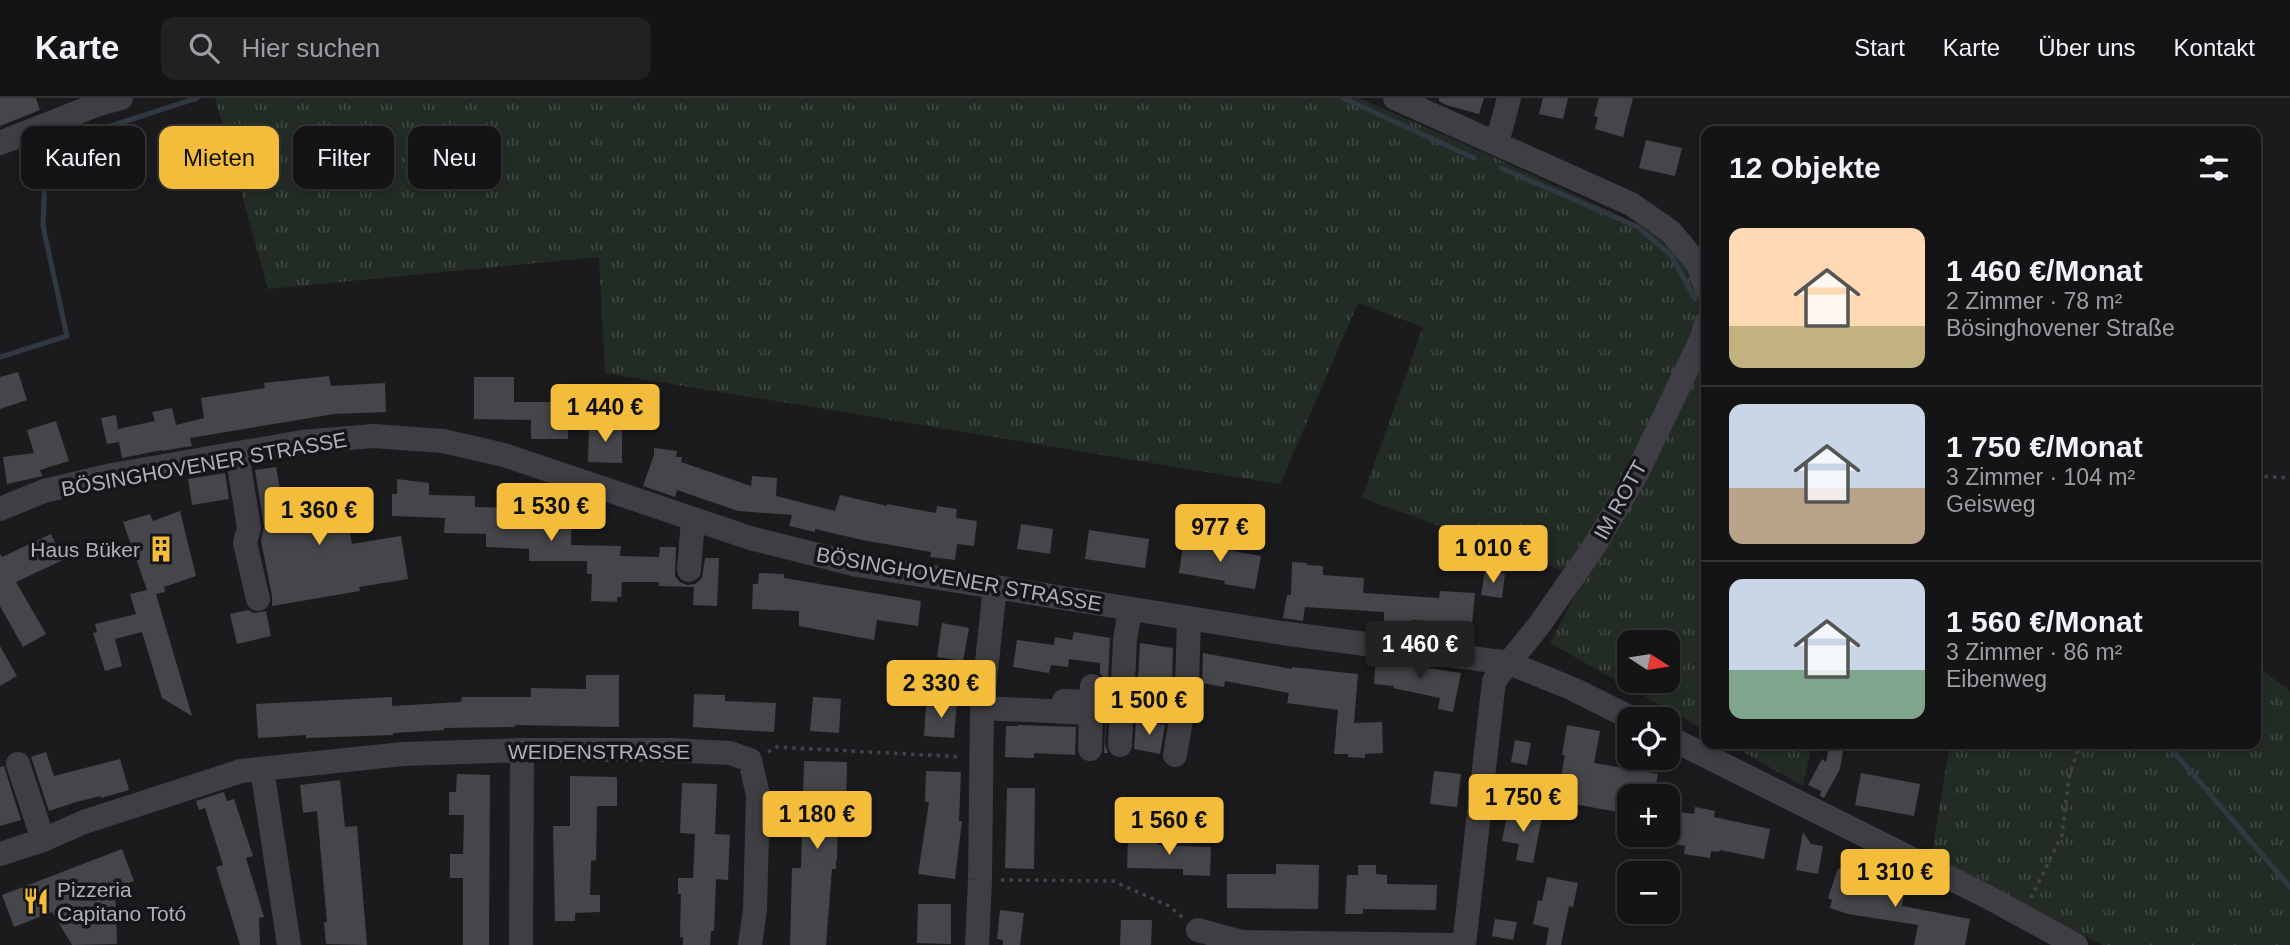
<!DOCTYPE html>
<html lang="de">
<head>
<meta charset="utf-8">
<style>
  :root { --surface:#141416; --page:#212123; --text:#f1f3f6; --muted:#9d9ea1; --line:#333335; --accent:#f4bc3b }
  body { margin:0; font-family:Helvetica,sans-serif; background:var(--page); color:var(--text); height:100vh; display:flex; flex-direction:column; font-size:26px; white-space:nowrap }
  * { box-sizing:border-box; margin:0 }
  p { font-size:23px; color:var(--muted) }
  .icon { flex:none; width:38px; height:38px; fill:none; stroke:currentColor; stroke-width:2; stroke-linecap:round; stroke-linejoin:round }
  .map { position:relative; flex:1; overflow:hidden }
  .drawer { position:absolute; left:1701px; top:28px; width:560px; height:623px; display:flex; flex-direction:column; background:var(--surface); border-radius:14px; box-shadow:0 4px 10px #0003,0 0 0 2px var(--line) }
  .drawer>* { flex:none }
  .hud { position:absolute; left:21px; top:28px; width:665px; height:63px; display:flex; gap:14px }
  .needle { width:46px; rotate:102deg }
  .buttons { position:absolute; left:1617px; top:532px; display:grid; gap:14px }
  .buttons a { display:grid; place-items:center; width:63px; height:63px; border-radius:14px; background:var(--surface); box-shadow:0 4px 10px #0003,0 0 0 2px var(--line); font-size:35px }
  .price { position:absolute; translate:-50% -60px; padding:0 16px; border-radius:7px; background:var(--accent); color:#111; font-size:23px; line-height:46px; filter:drop-shadow(0 2px 4px #0008) }
  .price::after { content:''; position:absolute; left:50%; top:42px; width:21px; height:16px; margin-left:-10px; background:inherit; clip-path:polygon(0 0,100% 0,50% 100%) }
  .price.on { background:#222; color:#fff }
  ul { padding:0; list-style:none }
  li { display:flex; align-items:center; gap:21px; height:175px; padding:0 28px }
  li+li { border-top:2px solid var(--line) }
  li span { display:grid; place-items:center; flex:none; width:196px; height:140px; border-radius:14px; color:#555 }
  li>.icon { margin-inline-start:auto }
  span .icon { width:84px; height:84px; fill:#fffc; stroke-width:1 }
  li b { font-size:30px }
  h2 { display:flex; justify-content:space-between; align-items:center; height:84px; padding:0 28px; font-size:30px }
  .pill { padding:0 24px; border-radius:14px; background:var(--surface); box-shadow:0 4px 10px #0003,0 0 0 2px var(--line); font-size:24px; line-height:63px }
  .pill.on { background:var(--accent); color:#111 }
  header { display:flex; align-items:center; gap:42px; box-sizing:border-box; height:98px; padding:0 35px; background:var(--surface); border-bottom:2px solid var(--line) }
  header strong { font-size:33px }
  nav { display:flex; gap:38px; margin-inline-start:auto; font-size:24px }
  .search { width:490px; height:63px; background:var(--page); display:flex; align-items:center; gap:18px; box-sizing:border-box; padding:0 24px; border-radius:14px; color:var(--muted); font-size:26px }
  .map>svg:first-child { display:block }
</style>
</head>
<body>
<header>
<strong>Karte</strong>
<div class="search"><svg class="icon" aria-label="search" viewBox="0 0 24 24"><circle cx="10" cy="10" r="6"/><path d="M15 15l6 6"/></svg>Hier suchen</div>
<nav><a>Start</a><a>Karte</a><a>Über uns</a><a>Kontakt</a></nav>
</header>
<div class="map">
<svg width="2290" height="847" viewBox="0 0 2290 847">
  <defs>
    <pattern id="grass-tufts" width="24" height="20" patternUnits="userSpaceOnUse" patternTransform="scale(1.75)"><rect width="24" height="20" fill="#222c24"/><path d="M3 7l-1-3M5 7V3M7 7l1-3M15 17l-1-3M17 17v-4M19 17l1-3" fill="none" stroke="#3f4842"/></pattern>
  </defs>
  <rect width="100%" height="100%" fill="#1b1b1d"/>
  <path fill="url(#grass-tufts)" fill-rule="evenodd" d="M215,0H1359L1494,59L1656,135L1706,177V633L1550,545L1584,480L1362,400L1423,229L1358,205L1280,386L605,275L599,159L268,191ZM1629,544H1668V583H1629Z
    M2256,568L2290,593V847H2103L1931,760L1950,646H2256Z
    M1729,646H1812L1803,688Z"/>
  <g fill="none" stroke-linecap="round" stroke-linejoin="round">
    <path stroke="#303942" stroke-width="5" d="M1343,0L1474,60
      M1501,70L1638,129L1671,157L1695,201
      M0,259L67,238L43,128L46,49L197,0
      M2167,646L2290,789"/>
  </g>
  <path fill="#45464a" d="M0,0H36L40,12L0,28Z
    M1439,0H1484L1479,16L1446,7L1439,3Z
    M1543,0H1568L1563,21L1539,16Z
    M1599,0H1633L1623,39L1595,31L1598,19L1594,18Z
    M1646,42L1682,50L1675,78L1639,70Z
    M18,274L27,302L0,311V279Z
    M329,278L331,288L385,285L386,314L334,316L190,340L192,348L162,353V352L122,360L119,344L107,346L101,320L116,317L118,331L155,323L152,314L172,310L176,327L204,320L201,300L265,290L264,285Z
    M474,279H514V304H568V341H531V322L474,321Z
    M56,323L69,363L40,372L42,378L7,386L3,359L34,355L27,332Z
    M589,328H622V365L588,364Z
    M654,350L677,353L676,359H682L681,364L751,388L752,378L777,380L776,398L835,413L840,397L887,408V406L936,415L937,408L957,411L956,420L977,423L974,448L957,446L955,462L930,459L931,454L862,442L815,431V434L789,428L792,417L738,413L677,392L675,399L643,388L654,357Z
    M276,369L281,397L295,394L296,403L343,395L352,446L401,438L408,481L359,489L360,493L272,508V498L261,443L264,428L255,372Z
    M225,375L229,401L192,407L188,381Z
    M397,381L429,385V397L475,398V409L517,410V416L572,417L571,447L621,448L620,458L659,459L660,449H676L675,478L680,484L687,487L695,486L702,480L705,460H719L717,508L693,507L694,489L659,488V484H622L621,499H617V504L591,503L592,476H587V463H529V451L486,449V436L444,435L445,420L392,418V396H397Z
    M180,413L196,478L164,489L165,494L156,496L192,618L162,600L142,534L115,541L122,568L105,573L93,535L97,534L95,526L136,516L130,496L147,492L123,424L150,416L153,423Z
    M1021,426L1053,431L1050,456L1017,451Z
    M1089,432L1149,441L1145,470L1085,461Z
    M51,436L63,462L16,484L46,536L23,549L0,508V456L2,459Z
    M1184,441L1216,447L1215,450L1261,458L1255,491L1224,486L1225,483L1179,475Z
    M1292,464L1307,465V467L1323,468V477L1364,480L1363,495L1439,500L1440,493L1475,495L1472,526L1412,522V526L1384,524V514L1305,509L1303,523L1283,520L1287,497H1291Z
    M1485,473L1505,476L1502,500L1481,497Z
    M759,475L784,476V480L921,503L918,528L877,522L874,542L799,528V513L752,511L753,486H758Z
    M248,512L254,515L266,513L271,538L237,546L230,516Z
    M942,525L969,530L963,563L937,559Z
    M1074,534L1110,540L1105,646L1108,655H1104L1107,588L1105,581L1100,575V565L1069,561L1068,569L1051,567L1049,575L1013,569L1017,542L1054,547L1055,539L1072,542Z
    M1140,545L1173,550L1172,586L1138,580Z
    M0,548L17,578L0,588Z
    M1203,555L1292,571V569L1358,576L1354,625L1382,624L1383,655L1365,656V660L1348,659V656H1334L1338,612L1287,605L1289,595L1225,583L1224,589L1202,585Z
    M1376,562L1461,575L1453,614L1438,611L1440,600L1393,590L1394,588L1374,586Z
    M586,577H619V629L515,627V629L444,630V632L393,635V637L306,640V637L258,640L256,606L392,599V608L461,604L462,599H531V590L586,591Z
    M694,596L725,597V603L776,605L774,634L693,629Z
    M813,599L841,601L839,635L810,633Z
    M942,602L957,603L954,640L924,638L926,608L942,609Z
    M1136,623L1165,627L1160,656L1134,651Z
    M1018,627L1076,629L1075,657L1034,655V660L1005,659L1006,628H1018Z
    M1567,627L1600,633L1594,665L1658,676L1654,698H1629V716L1557,703L1565,657H1562Z
    M1515,642L1531,645L1527,667L1511,664Z
    M1830,646H1844L1840,671L1824,700L1820,698L1821,693L1808,687L1822,661L1826,664Z
    M46,654L54,678L120,661L129,692L101,700V698L76,704L49,713L31,659Z
    M804,663L847,664L846,711H843V720H838L837,762H836V771H832L826,847H790L792,770H801Z
    M4,668L21,722L0,728V669Z
    M926,673L961,674L959,723H962L955,781L918,776L929,704H925Z
    M1434,673L1461,676L1457,709L1430,706Z
    M1861,675L1920,686L1914,718L1855,707Z
    M457,676L490,677L489,847H463V780H450V756H463L464,717H449V694H456Z
    M570,678L617,679V708H597L596,762L591,763L590,797H600V814L575,815V823H555L553,728H570Z
    M340,682L345,729L357,728L367,847L326,846L324,824H327L317,713L303,715L300,687Z
    M682,685L717,686L715,736L730,737L728,782L716,781L714,833H711L710,847H683V839H680L681,796H678V780H693L695,736L680,735Z
    M1007,690H1035L1034,771L1005,770Z
    M224,694L227,703L234,701L253,758L246,760L264,819L259,820L260,847H240L216,769L223,767L205,710L199,712L196,703Z
    M1695,709L1715,713L1714,719L1770,731L1764,761L1720,752L1719,754L1711,753L1710,760L1684,756L1685,748L1668,745L1674,713L1694,716Z
    M1508,712L1542,719L1533,765L1516,762L1519,746L1502,743Z
    M1803,734L1811,746L1823,748L1818,776L1796,772Z
    M1128,742L1158,743V747L1211,749L1210,778L1183,777V771L1127,770Z
    M122,751L134,783L115,790L117,846L72,847L52,814L14,829L2,797Z
    M1276,766L1319,767L1318,811L1227,810V776H1276Z
    M1358,767H1376V776L1387,777V786L1437,787L1436,812L1363,811V816H1345L1347,777H1358Z
    M1838,770L1863,778L1862,781L1905,789L1902,808L1970,821L1965,847H1914L1918,827L1848,816L1830,810L1832,802L1828,800Z
    M1547,779L1578,785L1573,809L1569,808L1561,847H1546L1549,830L1533,826L1538,802L1542,803Z
    M918,806H951V846L917,845Z
    M1000,812L1024,815L1020,847H1003V842L997,841Z
    M1495,821L1517,824L1513,842L1492,838Z
    M1121,822H1152L1151,847H1120Z"/>
  <g fill="none" stroke-linecap="round" stroke-linejoin="round">
    <path stroke="#424349" stroke-width="3.5" stroke-dasharray="3.5 5" stroke-linecap="butt" d="M2256,378L2290,380
      M768,654L777,649L962,659
      M1001,782L1113,783L1169,808L1183,820
      M2031,800L2062,737L2069,679L2080,646"/>
    <path stroke="#3e3e44" stroke-width="24" d="M1395,0L1631,106L1670,133L1698,166L1706,190
      M0,45L96,7L121,0
      M1497,45L1509,0
      M237,355L249,430L245,445L258,501
      M0,411L44,393L112,377L302,344L373,338L443,343L504,357L750,440L858,467L1282,535L1509,565L1573,591L1633,621
      M689,472L693,421
      M1064,603L1092,604V588
      M982,610L1091,615L1090,651
      M1668,639L1986,798L2076,847
      M1120,647L1125,542L1130,511
      M1175,657L1187,587L1189,520
      M18,666L43,742
      M262,671L289,847
      M0,756L43,742L84,724L241,673L403,656L522,652H671L730,655L750,662L758,697L755,811L750,847
      M1198,832L1242,844L1454,847
      M521,847L522,652
      M977,847L980,782L982,610L995,489
      M1464,847L1494,583L1540,526L1595,447L1637,375L1702,240L1706,225"/>
  </g>
  <defs>
    <g id="building-bare" transform="scale(2.1)"><path d="M-4-6H4V6H1V3H-1V6H-4ZM-2.5-4.3h1.7v1.8h-1.7ZM.8-4.3h1.7v1.8H.8ZM-2.5-1h1.7V.8h-1.7ZM.8-1h1.7V.8H.8Z" fill="#f4bc3b" stroke="#161618" stroke-width="2.5" paint-order="stroke"/></g>
    <g id="restaurant-bare" transform="scale(2.1)"><path d="M-5-6h1v4h1v-4h1v4h1v-4h1v5L-1.5 .5V6h-2V.5L-5-1ZM5-6V6H3V1.5H1.5Q1.5-4 5-6Z" fill="#f4bc3b" stroke="#161618" stroke-width="2.5" paint-order="stroke"/></g>
  </defs>
  <g fill-rule="evenodd">
    <use href="#building-bare" x="161" y="451"/>
    <use href="#restaurant-bare" x="36" y="803"/>
  </g>
  <g text-anchor="middle" dominant-baseline="central" stroke-width="7" stroke-linejoin="round" paint-order="stroke">
    <g font-size="21" fill="#adb1bd" stroke="#161618">
      <text transform="translate(204 366) rotate(-10)">BÖSINGHOVENER STRASSE</text>
      <text transform="translate(1620 402) rotate(-61)">IM ROTT</text>
      <text transform="translate(959 481) rotate(10)">BÖSINGHOVENER STRASSE</text>
      <text x="599" y="653">WEIDENSTRASSE</text>
    </g>
    <g font-size="21" fill="#adb1bd" stroke="#161618" text-anchor="end">
      <text x="140" y="451">Haus Büker</text>
      <text x="57" y="791" text-anchor="start">Pizzeria<tspan x="57" dy="24">Capitano Totó</tspan></text>
    </g>
  </g>
</svg>
<div class="buttons">
<a><svg class="needle" viewBox="-14 -14 28 28"><path d="M0-13l5 13h-10z" fill="#e53935"/><path d="M0 13l5-13h-10z" fill="#9d9ea1"/></svg></a>
<a><svg class="icon" aria-label="locate" viewBox="0 0 24 24"><circle cx="12" cy="12" r="6"/><path d="M12 2v4M12 18v4M2 12h4M18 12h4"/></svg></a>
<a>+</a>
<a>−</a>
</div>
<b class="price" style="left:605px;top:346px">1 440 €</b>
<b class="price" style="left:551px;top:445px">1 530 €</b>
<b class="price" style="left:319px;top:449px">1 360 €</b>
<b class="price" style="left:1220px;top:466px">977 €</b>
<b class="price" style="left:1493px;top:487px">1 010 €</b>
<b class="price on" style="left:1420px;top:583px">1 460 €</b>
<b class="price" style="left:941px;top:622px">2 330 €</b>
<b class="price" style="left:1149px;top:639px">1 500 €</b>
<b class="price" style="left:1523px;top:736px">1 750 €</b>
<b class="price" style="left:817px;top:753px">1 180 €</b>
<b class="price" style="left:1169px;top:759px">1 560 €</b>
<b class="price" style="left:1895px;top:811px">1 310 €</b>
<div class="hud">
<a class="pill">Kaufen</a>
<a class="pill on">Mieten</a>
<a class="pill">Filter</a>
<a class="pill">Neu</a>
</div>
<section class="drawer">
<h2>12 Objekte<svg class="icon" aria-label="filters" viewBox="0 0 24 24"><path d="M4 7h16M4 17h16"/><circle cx="9" cy="7" r="2"/><circle cx="15" cy="17" r="2"/></svg></h2>
<ul>
<li><span style="background:linear-gradient(#ffd9b3 70%,#c2b280 0)"><svg class="icon" aria-label="home" viewBox="0 0 24 24"><path d="M3 11l9-7 9 7M6 9v11h12V9"/></svg></span><div><b>1 460 €/Monat</b><p>2 Zimmer · 78 m²</p><p>Bösinghovener Straße</p></div></li>
<li><span style="background:linear-gradient(#c9d6e8 60%,#b9a48a 0)"><svg class="icon" aria-label="home" viewBox="0 0 24 24"><path d="M3 11l9-7 9 7M6 9v11h12V9"/></svg></span><div><b>1 750 €/Monat</b><p>3 Zimmer · 104 m²</p><p>Geisweg</p></div></li>
<li><span style="background:linear-gradient(#c9d6e8 65%,#7fa58c 0)"><svg class="icon" aria-label="home" viewBox="0 0 24 24"><path d="M3 11l9-7 9 7M6 9v11h12V9"/></svg></span><div><b>1 560 €/Monat</b><p>3 Zimmer · 86 m²</p><p>Eibenweg</p></div></li>
</ul>
</section>
</div>
</body>
</html>
